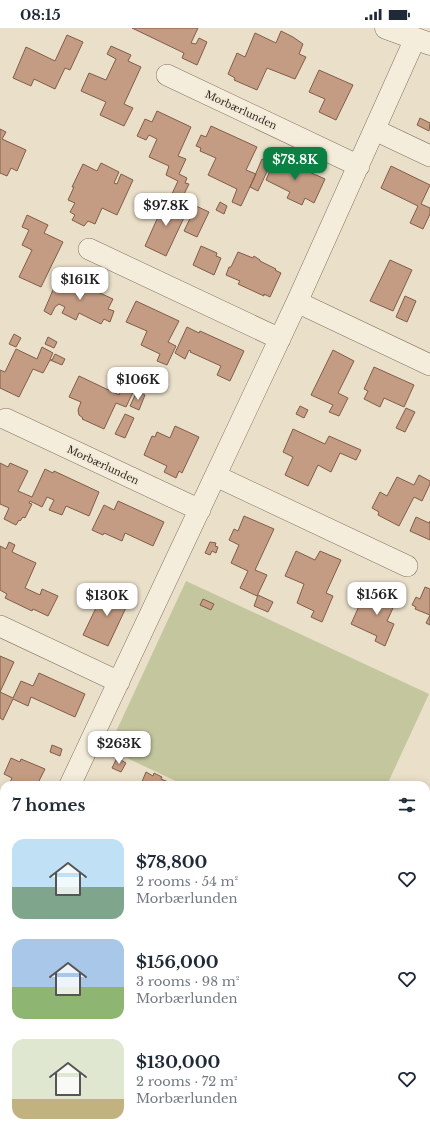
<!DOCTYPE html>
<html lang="en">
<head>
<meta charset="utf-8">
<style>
  :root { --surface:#fff; --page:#f2f2f3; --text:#1f2937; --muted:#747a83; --accent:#0b8043 }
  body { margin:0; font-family:"Libre Baskerville",serif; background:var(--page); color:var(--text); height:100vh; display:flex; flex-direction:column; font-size:15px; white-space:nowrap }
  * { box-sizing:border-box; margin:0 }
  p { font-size:13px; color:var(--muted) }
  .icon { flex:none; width:22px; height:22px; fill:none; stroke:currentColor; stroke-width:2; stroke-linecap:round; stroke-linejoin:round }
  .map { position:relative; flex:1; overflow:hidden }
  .details { position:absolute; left:0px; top:753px; width:430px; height:356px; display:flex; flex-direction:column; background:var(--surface); border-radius:12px 12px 0 0; box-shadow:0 2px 10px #0003 }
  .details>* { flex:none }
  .price { position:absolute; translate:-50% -34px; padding:0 9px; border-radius:8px; background:#fff; color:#222; font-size:13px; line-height:26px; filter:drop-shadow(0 1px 2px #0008) }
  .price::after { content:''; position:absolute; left:50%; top:24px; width:12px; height:9px; margin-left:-6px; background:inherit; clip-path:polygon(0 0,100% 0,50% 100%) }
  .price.selected { background:var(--accent); color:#fff }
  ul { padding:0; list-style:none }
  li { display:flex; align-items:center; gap:12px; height:100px; padding:0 12px }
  li span { display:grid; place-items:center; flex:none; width:112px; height:80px; border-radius:12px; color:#555 }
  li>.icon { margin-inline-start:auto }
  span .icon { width:48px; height:48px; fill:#fffc; stroke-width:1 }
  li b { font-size:17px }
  h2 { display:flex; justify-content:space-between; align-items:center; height:48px; padding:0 12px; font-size:17px }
  .status { display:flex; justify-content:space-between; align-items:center; height:28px; padding:0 20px; background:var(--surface); direction:ltr }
  .status svg { height:11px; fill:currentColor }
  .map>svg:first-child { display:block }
</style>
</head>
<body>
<div class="status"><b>08:15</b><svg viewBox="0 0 49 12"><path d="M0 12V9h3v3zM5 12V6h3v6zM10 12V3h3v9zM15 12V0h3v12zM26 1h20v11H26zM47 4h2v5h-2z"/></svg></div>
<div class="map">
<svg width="430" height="1109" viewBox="0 0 430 1109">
  <rect width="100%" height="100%" fill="#eadfc9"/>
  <path fill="#c4c79e" d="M186,553L429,666L387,757H184L108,721Z"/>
  <path fill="#c49c83" stroke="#815d48" d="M132,0H198L191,15L196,16L199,10L207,14L197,37L182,30L184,25Z
    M281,3L293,9L303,16L299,26L306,29L295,51L267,40L257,62L234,52L235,50L228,46L237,25L245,29L255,5L276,15Z
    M67,7L83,14L70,42L65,40L55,61L34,51L31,58L13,50L26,19L55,33Z
    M111,18L131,27L128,33L141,39L124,76L133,80L124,98L100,87L106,74L81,63L89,45L106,52L116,31L107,26Z
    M319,42L353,57L336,92L319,84L325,71L309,64Z
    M157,83L191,99L178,128L186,131L179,146L187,150L185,155L189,156L181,172L171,168L178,153L166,147L169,138L149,129L157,111L149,107L146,112L137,108L145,91L152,94Z
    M420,90L430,95L429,103L417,97Z
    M211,98L257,119L246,142L256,146L241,178L232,174L237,161L208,147L216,130L200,123L201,120L196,118L201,107L206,109Z
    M0,101L6,104L2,111L26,122L17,143L11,140L7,148L0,145Z
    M276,129L325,151L314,175L305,170L302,177L287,170L290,164L266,152Z
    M262,131L271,135L258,163L250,159Z
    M101,135L119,144L114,155L117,156L121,146L133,152L117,187L102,180L95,196L88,193L84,198L72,192L75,187L70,184L75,175L68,172L74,159H72L83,136L97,143Z
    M391,138L430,157L421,176L430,180V186L423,201L410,195L418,178L381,160Z
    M166,171L188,181L166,228L145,218Z
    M220,174L227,178L224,186L216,182Z
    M196,178L209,184L197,209L184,203Z
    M27,187L48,197L44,205L63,214L41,259L19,249L32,222L22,217L29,202L22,199Z
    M201,218L217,225L216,228L221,230L214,247L193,237Z
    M238,224L253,230L254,228L260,232V233L276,241L275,242L281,245L270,269L264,266V268L238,256L240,253L226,247L229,239H231Z
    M390,232L412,242L393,283L370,273Z
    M59,248L67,251V250L113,271L108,281L114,283L110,294L104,291L101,296L79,285L76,292L62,285L65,279L59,276L55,279L51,287L44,283Z
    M405,268L416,273L407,294L396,289Z
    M136,273L179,293L168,314L176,318L167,337L157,333L160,326L141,317L147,303L126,294Z
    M187,299L199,305L200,303L244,323L230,353L217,347L221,338L190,324L191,323L189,322L185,331L175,325Z
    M14,306L21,310L16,319L9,316Z
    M48,309L57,314L54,320L45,316Z
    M42,319L53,325L50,331L52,332L55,326L65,331L62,337L50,332L43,345L33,341L19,369L0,360V342L5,344L16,321L37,331Z
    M333,322L354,333L338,365L348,370L339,388L329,384L333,377L311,367Z
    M374,339L414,357L404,379L384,370L380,379L364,371L368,363L364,361Z
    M79,348L119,367L125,355L135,360L126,379L116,375L104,401L82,391L83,390L79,387L78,382L81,374L69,369Z
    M137,363L145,367L139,382L130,378Z
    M300,378L308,382L304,390L296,386Z
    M406,380L415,384L405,404L396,400Z
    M125,386L134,390L125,410L115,406Z
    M175,398L199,409L182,445L179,443L176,450L164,444L167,438L144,427L152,408L155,409L157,404L170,410Z
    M293,401L325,416L329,408L361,422L356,432L340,425L331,444L318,437L308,458L285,447L293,429L283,424Z
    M0,435L8,439L10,435L28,443L18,463L32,469L45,441L53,445L54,443L99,464L89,488L66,478L62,487L49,482L54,472L47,469L42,479L30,473L29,475L32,476L25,490L23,489L20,493L19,492L16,497L4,491L9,480L0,476Z
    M419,447L430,453V456L422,473L414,469L399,498L378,487L379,484L372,480L380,464L387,468L397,449L414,457Z
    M118,473L164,494L153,518L125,505L122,513L104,505L103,507L92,502L104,477L114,482Z
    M244,488L274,501L255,542L267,547L257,568L240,560L248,543L231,535L239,517L229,512L234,501L238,503Z
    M416,489L429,495L430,493V512L410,503Z
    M9,514L15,517L12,524L36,535L25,560L40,567L42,561L58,568L48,588L33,581L32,583L5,570L7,566L0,562V518L6,521Z
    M210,514L216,515L215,518L218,519L216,525L212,523L210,527L205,525Z
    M296,523L315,532L320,523L341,532L326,565L333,568L322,594L311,589L314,583L297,575L304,556L285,548Z
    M106,559L130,571L108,618L83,607Z
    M376,559L398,569L387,593L394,596L385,618L375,613L377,608L351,596L360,576L367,579Z
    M425,559L430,561V597L426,595L430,587L415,581L416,579L412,577L416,569L420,571Z
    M258,567L273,574L268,584L254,578Z
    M203,571L214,576L211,582L200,577Z
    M0,628L14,634L0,664L13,670L21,653L33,658L39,645L85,666L75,689L31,669L28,678L13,671L3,692L0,690Z
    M52,717L62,721L60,728L50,724Z
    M11,730L20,734L21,731L45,741L37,757H9L12,750L4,746Z
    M117,730L126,735L121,744L112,740Z
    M146,744L153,748L154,745L162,749L161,751L176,757H143L141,756Z
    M426,826L430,828V868H426Z
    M426,936L430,937V987L426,985Z
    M2,1003L4,1005V1054L0,1052V1036L3,1030L0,1029V1007Z
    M426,1030L430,1032V1077L426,1075Z
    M0,1102L9,1107L10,1105H29L28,1109H0Z
    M69,1105H84L83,1109H78Z
    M97,1105H148L146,1109H95Z
    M171,1105H198L196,1109H174L170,1107Z
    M289,1105H305L303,1109H298Z"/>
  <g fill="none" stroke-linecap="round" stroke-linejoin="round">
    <g stroke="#847260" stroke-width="22">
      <path id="minor" d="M167,47L359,138
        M375,102L430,128
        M89,221L280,311
        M297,274L430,337
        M6,391L200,482
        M216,448L407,538
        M0,598L119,654
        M70,757L297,274L415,11
        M0,808L4,810
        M426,896L430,898
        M0,907L4,898
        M0,974L4,976
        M426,1099L430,1101"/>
    </g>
    <g stroke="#847260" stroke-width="23">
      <path id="tertiary" d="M386,0L430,16"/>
    </g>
    <use href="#minor" stroke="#f5eddc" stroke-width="21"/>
    <use href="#tertiary" stroke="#f5eddc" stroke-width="22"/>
  </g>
  <g text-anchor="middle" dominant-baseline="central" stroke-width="4" stroke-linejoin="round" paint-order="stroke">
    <g font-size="10" fill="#372b22" stroke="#f2ead8">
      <text transform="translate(241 82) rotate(25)">Morbærlunden</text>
      <text transform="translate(103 437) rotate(25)">Morbærlunden</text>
    </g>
  </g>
</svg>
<b class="price selected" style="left:295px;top:153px">$78.8K</b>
<b class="price" style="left:166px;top:199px">$97.8K</b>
<b class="price" style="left:80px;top:273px">$161K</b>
<b class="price" style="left:138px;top:373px">$106K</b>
<b class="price" style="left:377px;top:588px">$156K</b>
<b class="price" style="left:107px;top:589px">$130K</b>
<b class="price" style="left:119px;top:737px">$263K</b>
<section class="details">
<h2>7 homes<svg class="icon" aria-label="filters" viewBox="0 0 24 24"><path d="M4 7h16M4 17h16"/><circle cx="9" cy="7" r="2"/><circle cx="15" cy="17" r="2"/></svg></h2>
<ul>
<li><span style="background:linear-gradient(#bfe0f5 60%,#7fa58c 0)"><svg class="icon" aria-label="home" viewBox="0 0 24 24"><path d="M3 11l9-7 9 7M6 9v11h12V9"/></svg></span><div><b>$78,800</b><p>2 rooms · 54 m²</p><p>Morbærlunden</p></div><svg class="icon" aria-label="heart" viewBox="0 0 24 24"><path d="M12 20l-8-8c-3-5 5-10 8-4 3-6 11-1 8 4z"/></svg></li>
<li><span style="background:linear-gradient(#a9c7e8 60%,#8fb573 0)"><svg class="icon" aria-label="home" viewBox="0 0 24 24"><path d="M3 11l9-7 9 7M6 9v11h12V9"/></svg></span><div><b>$156,000</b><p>3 rooms · 98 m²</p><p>Morbærlunden</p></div><svg class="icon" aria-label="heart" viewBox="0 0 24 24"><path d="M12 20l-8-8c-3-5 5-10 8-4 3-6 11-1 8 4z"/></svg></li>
<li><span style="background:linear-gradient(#dfe7d0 75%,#c2b280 0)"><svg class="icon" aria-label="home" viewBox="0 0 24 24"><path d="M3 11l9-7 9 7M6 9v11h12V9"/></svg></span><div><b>$130,000</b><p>2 rooms · 72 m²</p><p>Morbærlunden</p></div><svg class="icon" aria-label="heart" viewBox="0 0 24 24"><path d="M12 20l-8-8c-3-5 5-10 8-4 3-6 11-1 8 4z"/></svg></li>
</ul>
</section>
</div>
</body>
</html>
